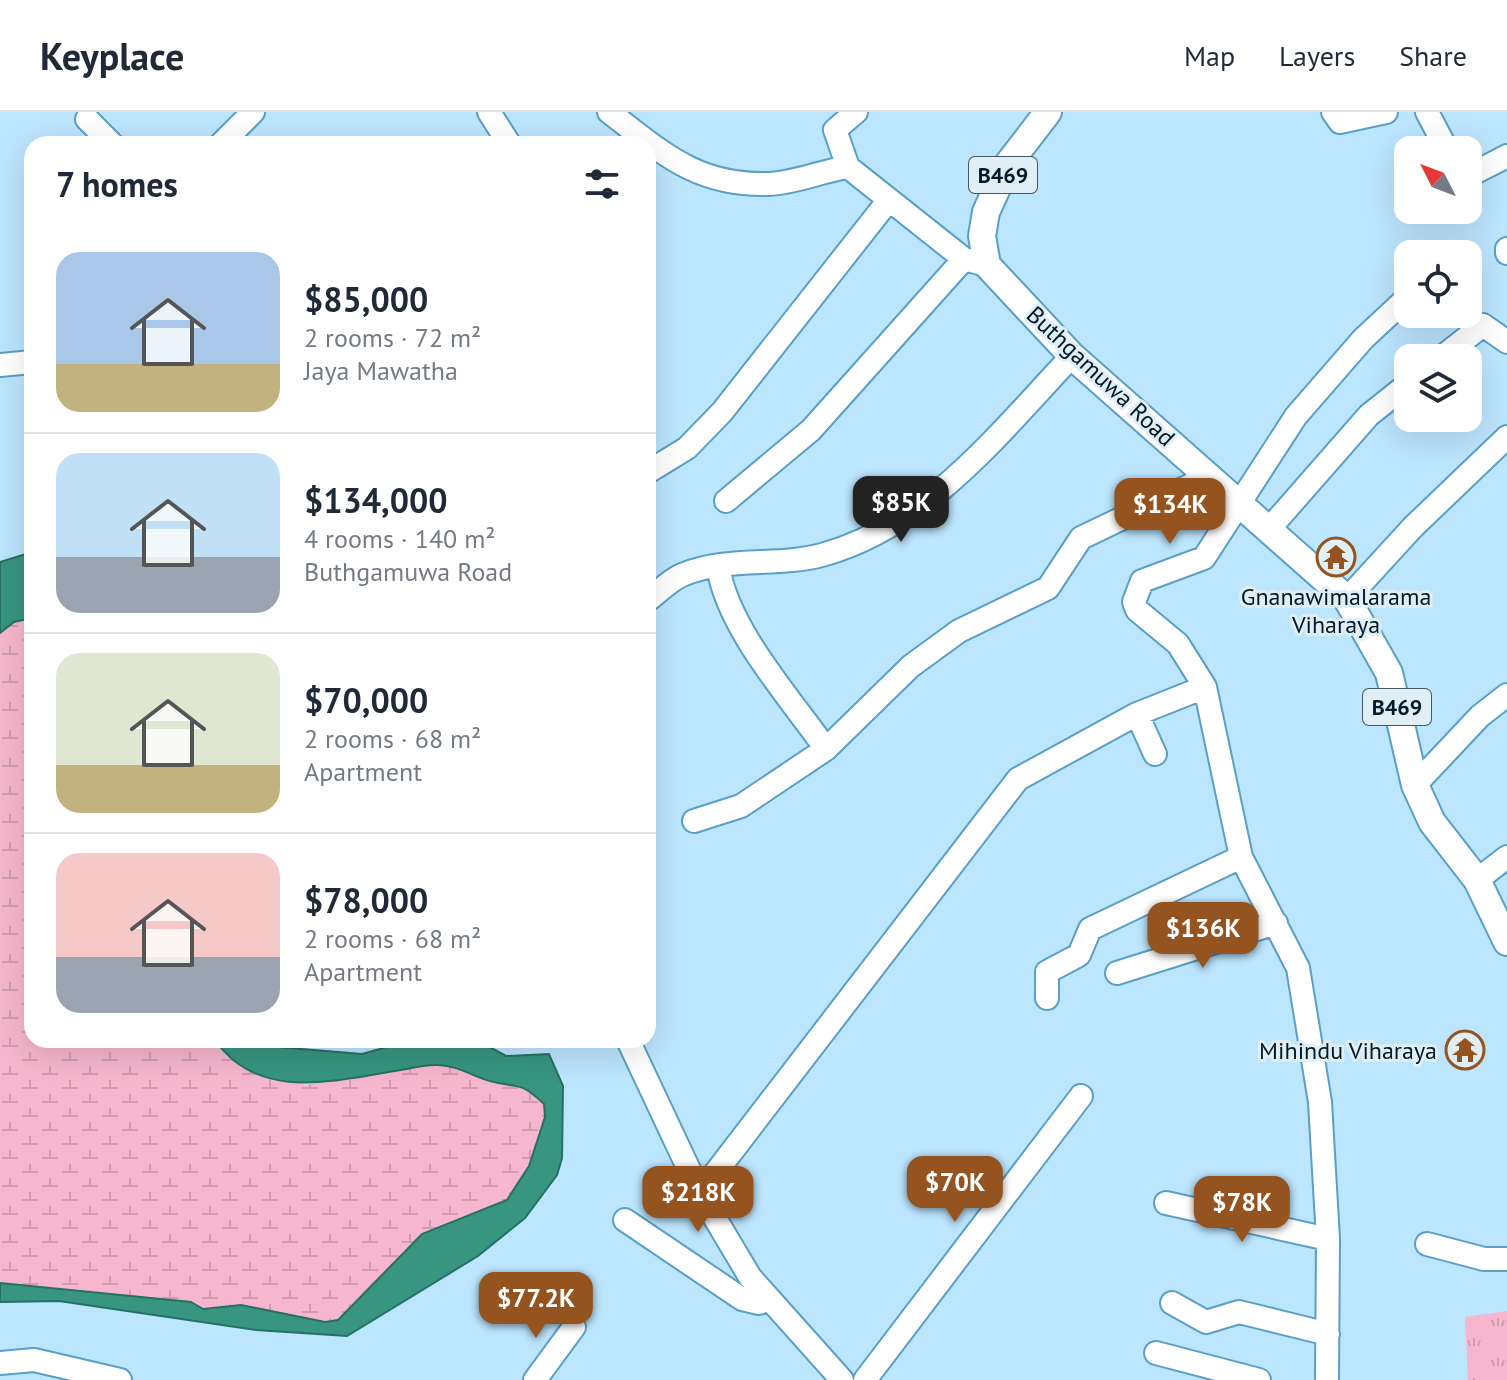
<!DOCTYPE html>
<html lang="en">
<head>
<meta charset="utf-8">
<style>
  :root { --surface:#fff; --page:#f2f2f3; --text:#1f2937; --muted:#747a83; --line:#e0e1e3; --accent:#94531f }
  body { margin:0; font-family:"PT Sans",sans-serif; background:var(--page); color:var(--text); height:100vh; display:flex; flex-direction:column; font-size:30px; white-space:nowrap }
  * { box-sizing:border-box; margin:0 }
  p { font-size:26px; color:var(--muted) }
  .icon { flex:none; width:44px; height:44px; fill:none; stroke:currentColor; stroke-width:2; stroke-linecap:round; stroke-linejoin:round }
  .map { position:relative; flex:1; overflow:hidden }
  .details { position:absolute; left:24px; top:24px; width:632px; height:912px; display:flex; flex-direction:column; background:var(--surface); border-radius:24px; box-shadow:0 8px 32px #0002 }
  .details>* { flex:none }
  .needle { width:52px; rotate:312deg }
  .controls { position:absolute; left:1394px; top:24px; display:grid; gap:16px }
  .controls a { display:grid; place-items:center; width:88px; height:88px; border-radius:16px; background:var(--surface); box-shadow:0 8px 32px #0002; font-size:40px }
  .price { position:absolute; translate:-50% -68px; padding:0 18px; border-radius:16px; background:var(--accent); color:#fff; font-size:26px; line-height:52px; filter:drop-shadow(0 2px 4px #0008) }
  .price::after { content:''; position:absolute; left:50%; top:48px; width:24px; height:18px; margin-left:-12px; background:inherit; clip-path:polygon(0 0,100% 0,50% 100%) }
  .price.selected { background:#222; color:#fff }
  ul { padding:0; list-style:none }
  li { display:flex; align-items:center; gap:24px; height:200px; padding:0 32px }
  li+li { border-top:2px solid var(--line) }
  li span { display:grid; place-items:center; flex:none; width:224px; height:160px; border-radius:24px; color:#555 }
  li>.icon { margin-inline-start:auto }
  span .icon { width:96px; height:96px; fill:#fffc; stroke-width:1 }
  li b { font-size:34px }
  h2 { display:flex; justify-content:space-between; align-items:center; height:96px; padding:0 32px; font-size:34px }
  header { display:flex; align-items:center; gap:48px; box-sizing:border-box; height:112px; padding:0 40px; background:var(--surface); border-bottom:2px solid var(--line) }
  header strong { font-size:38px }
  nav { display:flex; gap:44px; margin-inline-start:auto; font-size:28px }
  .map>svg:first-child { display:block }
</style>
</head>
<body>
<header>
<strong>Keyplace</strong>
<nav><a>Map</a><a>Layers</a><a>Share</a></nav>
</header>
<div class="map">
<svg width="1507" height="1268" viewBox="0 0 1507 1268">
  <defs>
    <pattern id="wetland-marsh" width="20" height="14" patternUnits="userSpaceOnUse" patternTransform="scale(2)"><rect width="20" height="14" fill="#f6b6cd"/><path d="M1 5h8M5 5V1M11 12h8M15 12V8" fill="none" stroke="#d19cb0"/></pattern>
    <pattern id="park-tufts" width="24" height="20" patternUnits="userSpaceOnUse" patternTransform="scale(2)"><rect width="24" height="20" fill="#f6b6cd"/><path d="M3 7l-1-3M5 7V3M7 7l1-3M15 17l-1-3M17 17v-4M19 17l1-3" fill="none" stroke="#d19cb0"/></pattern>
  </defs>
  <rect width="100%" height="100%" fill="#bce5fe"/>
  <path fill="url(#wetland-marsh)" d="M32,506V928H215L226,944L305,973L436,952L469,958L488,969L525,974L544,992L545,1005L529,1054L507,1088L422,1122L338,1208L326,1210L241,1193L203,1197L191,1190L0,1171V521L14,510Z"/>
  <path fill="url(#park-tufts)" d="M1507,1199V1268H1468L1465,1205Z"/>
  <path fill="#379580" stroke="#267066" stroke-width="2" d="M32,440V506L14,510L0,521V450Z
    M215,928H267L277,935L362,942L412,928H477L506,944L549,942L563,974L562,1046L557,1063L525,1106L478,1144L347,1224L256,1218L59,1189L0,1190V1171L191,1190L203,1197L241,1193L325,1210L338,1208L422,1122L507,1088L529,1054L545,1005L544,992C519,968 519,977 490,969C471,964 460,954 438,953C426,952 413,956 401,958C336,968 259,991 215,928Z"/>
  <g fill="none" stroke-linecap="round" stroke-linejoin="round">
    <g stroke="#599fc6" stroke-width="26">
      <path id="minor" d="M489,0L508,30L505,32
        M609,0C663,41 696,74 769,72C795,71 822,59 848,55L964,147L987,153
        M1333,0L1340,10L1386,0
        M1427,0L1447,38
        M87,7L112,32
        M221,32L253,0
        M848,55L835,18L856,0
        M1468,56L1476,60L1507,44
        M1507,137V141
        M1441,246L1483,213L1507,230
        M0,253L32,250
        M648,360L687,336L722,300L888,89
        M726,389L811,318L964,147
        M1270,416L1369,303L1408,272
        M718,454C727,516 790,586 826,637
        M1347,487L1413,415L1507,325
        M648,488C659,480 670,468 682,463C726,444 777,455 822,443C928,414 1000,320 1072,244
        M1137,602L1155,642
        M1415,673L1480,604L1507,583
        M694,709L741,694L826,637L911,554L959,519L1048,476L1081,426L1210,364
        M1477,768L1507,745
        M1117,861L1276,811
        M1047,886V860L1079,843L1090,817L1241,745
        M628,928L700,1081L750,1165L842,1268
        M700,1081L1018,667L1137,602L1205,575
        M1166,1091L1328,1127
        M625,1108L742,1187L759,1191L769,1187
        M1427,1132L1484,1147H1507
        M1172,1191L1206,1210L1239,1200L1328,1222
        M1156,1241L1259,1268
        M0,1251L34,1248L120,1268
        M535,1268L574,1215
        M865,1268L1081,984
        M1327,1268L1328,1127L1320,990L1298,856L1241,745L1205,575L1178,532L1137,498L1134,490L1142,469L1204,446L1296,304L1363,227L1408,185"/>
    </g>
    <g stroke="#599fc6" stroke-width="30">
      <path id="major" d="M1048,0L1008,52L986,100L982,124L987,153L1072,244L1347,487L1389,561L1415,673L1432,710L1477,768L1507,830"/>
    </g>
    <use href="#minor" stroke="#fff" stroke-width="22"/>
    <use href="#major" stroke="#fff" stroke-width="26"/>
  </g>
  <defs>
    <g id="temple-ring" transform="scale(2)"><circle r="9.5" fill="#e0eef6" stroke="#94531f" stroke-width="1.5"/><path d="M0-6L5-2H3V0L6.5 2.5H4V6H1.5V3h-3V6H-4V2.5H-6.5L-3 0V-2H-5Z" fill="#94531f"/></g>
  </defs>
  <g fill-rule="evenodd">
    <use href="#temple-ring" x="1336" y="445"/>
    <use href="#temple-ring" x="1465" y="938"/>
  </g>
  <g text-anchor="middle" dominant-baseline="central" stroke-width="6" stroke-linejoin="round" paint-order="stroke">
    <g fill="#e0eef6" stroke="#435a66" stroke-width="2">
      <rect x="969" y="45" width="68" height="36" rx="6"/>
      <rect x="1363" y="577" width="68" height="36" rx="6"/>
    </g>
    <g font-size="22" font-weight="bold" fill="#001a29">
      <text x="1003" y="63">B469</text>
      <text x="1397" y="595">B469</text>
    </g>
    <g font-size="24" fill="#001a29" stroke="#e0eef6">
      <text transform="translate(1101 264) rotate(43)">Buthgamuwa Road</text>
    </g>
    <g font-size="24" fill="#001a29" stroke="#e0eef6">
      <text x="1336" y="484">Gnanawimalarama<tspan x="1336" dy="28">Viharaya</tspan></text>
      <text x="1437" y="938" text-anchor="end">Mihindu Viharaya</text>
    </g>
  </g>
</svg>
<div class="controls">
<a><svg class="needle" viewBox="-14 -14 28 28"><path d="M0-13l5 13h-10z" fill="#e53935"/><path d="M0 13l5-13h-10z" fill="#747a83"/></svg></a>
<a><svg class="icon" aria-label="locate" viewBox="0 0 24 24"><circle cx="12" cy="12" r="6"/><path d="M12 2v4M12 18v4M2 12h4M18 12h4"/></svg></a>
<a><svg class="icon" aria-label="layers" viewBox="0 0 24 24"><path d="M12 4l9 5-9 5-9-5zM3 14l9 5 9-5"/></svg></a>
</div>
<b class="price selected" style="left:901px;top:432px">$85K</b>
<b class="price" style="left:1170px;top:434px">$134K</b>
<b class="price" style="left:1203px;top:858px">$136K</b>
<b class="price" style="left:955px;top:1112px">$70K</b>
<b class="price" style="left:698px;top:1122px">$218K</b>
<b class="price" style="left:1242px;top:1132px">$78K</b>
<b class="price" style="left:536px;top:1228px">$77.2K</b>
<section class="details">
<h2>7 homes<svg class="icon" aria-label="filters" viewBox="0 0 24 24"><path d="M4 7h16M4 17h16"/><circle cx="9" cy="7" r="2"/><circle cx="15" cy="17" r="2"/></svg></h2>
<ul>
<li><span style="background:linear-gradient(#a9c7e8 70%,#c2b280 0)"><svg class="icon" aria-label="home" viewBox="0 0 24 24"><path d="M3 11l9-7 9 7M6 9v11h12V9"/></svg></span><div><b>$85,000</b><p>2 rooms · 72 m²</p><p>Jaya Mawatha</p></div></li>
<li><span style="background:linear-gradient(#bfe0f5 65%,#9aa5b1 0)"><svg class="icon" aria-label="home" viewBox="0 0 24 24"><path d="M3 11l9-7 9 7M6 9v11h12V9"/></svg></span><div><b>$134,000</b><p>4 rooms · 140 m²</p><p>Buthgamuwa Road</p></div></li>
<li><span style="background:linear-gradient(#dfe7d0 70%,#c2b280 0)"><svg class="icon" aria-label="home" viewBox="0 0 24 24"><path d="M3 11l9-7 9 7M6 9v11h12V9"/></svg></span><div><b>$70,000</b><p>2 rooms · 68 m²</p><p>Apartment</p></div></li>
<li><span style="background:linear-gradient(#f6c9c9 65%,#9aa5b1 0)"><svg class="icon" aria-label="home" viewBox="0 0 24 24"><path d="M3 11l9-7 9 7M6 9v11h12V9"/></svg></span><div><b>$78,000</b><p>2 rooms · 68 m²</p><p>Apartment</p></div></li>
</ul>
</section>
</div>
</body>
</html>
